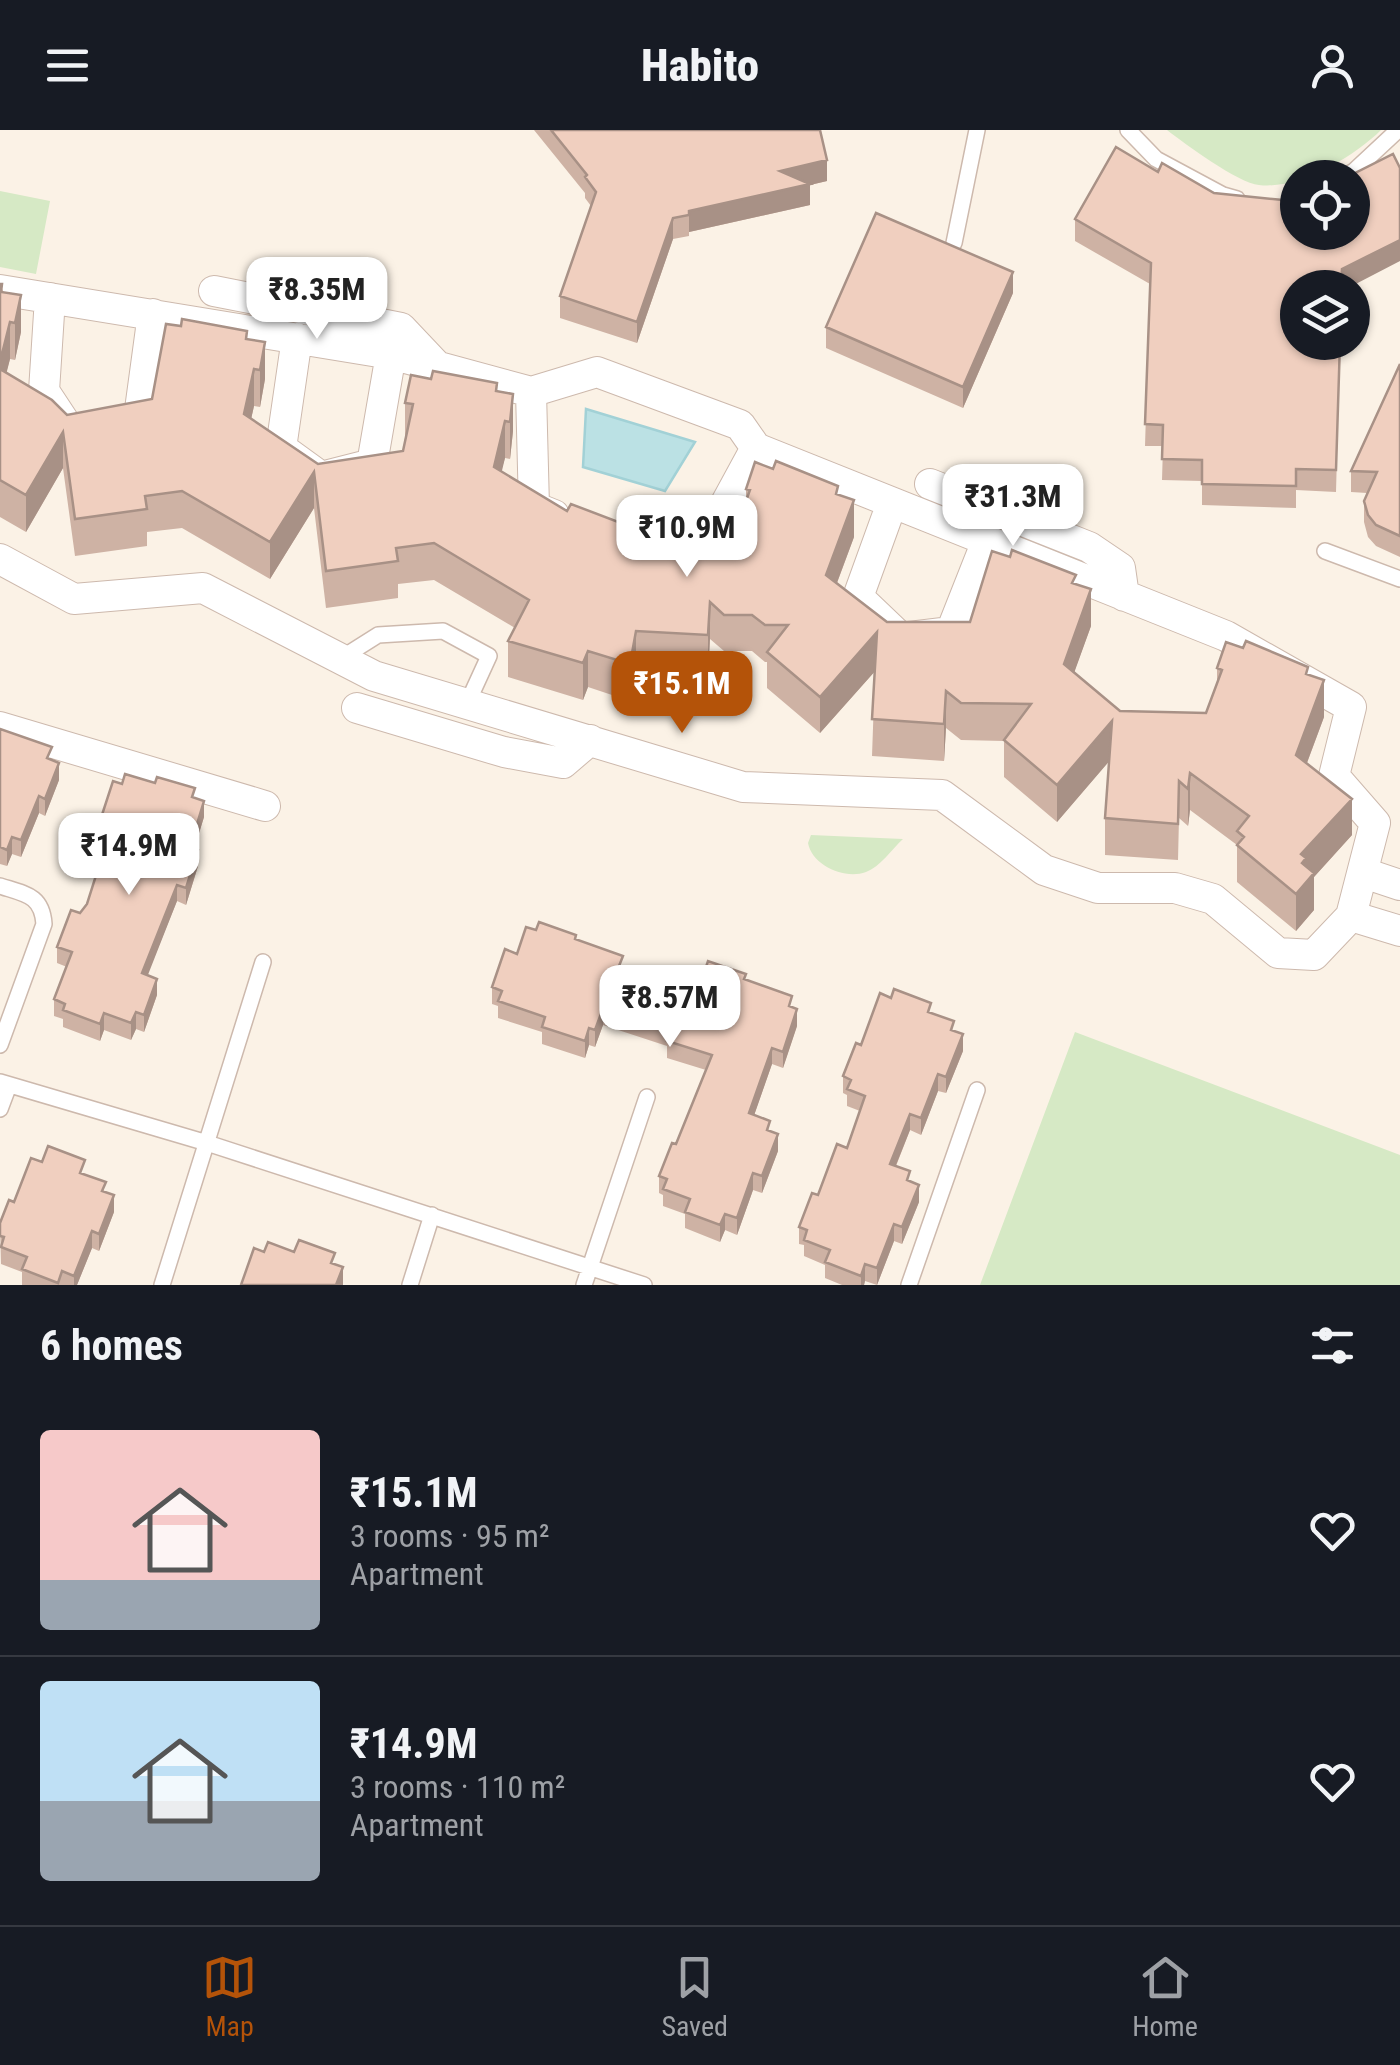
<!DOCTYPE html>
<html lang="en">
<head>
<meta charset="utf-8">
<style>
  :root { --surface:#171b24; --page:#242831; --text:#f1f3f6; --muted:#9ea1a6; --line:#363941; --accent:#b45309 }
  body { margin:0; font-family:"Roboto Condensed",sans-serif; background:var(--page); color:var(--text); height:100vh; display:flex; flex-direction:column; font-size:38px; white-space:nowrap }
  * { box-sizing:border-box; margin:0 }
  p { font-size:32px; color:var(--muted) }
  .icon { flex:none; width:55px; height:55px; fill:none; stroke:currentColor; stroke-width:2; stroke-linecap:round; stroke-linejoin:round }
  .map { position:relative; height:1155px; overflow:hidden }
  .sheet { display:flex; flex-direction:column; background:var(--surface); flex:1 }
  .sheet>* { flex:none }
  .buttons { position:absolute; left:1280px; top:30px; display:grid; gap:20px }
  .buttons a { display:grid; place-items:center; width:90px; height:90px; border-radius:50%; background:var(--surface); box-shadow:0 2px 8px #0004; font-size:50px }
  .price { position:absolute; translate:-50% -85px; padding:0 22px; border-radius:20px; background:#fff; color:#222; font-size:32px; line-height:65px; filter:drop-shadow(0 2px 5px #0008) }
  .price::after { content:''; position:absolute; left:50%; top:60px; width:30px; height:22px; margin-left:-15px; background:inherit; clip-path:polygon(0 0,100% 0,50% 100%) }
  .price.active { background:var(--accent); color:#fff }
  ul { padding:0; list-style:none }
  li { display:flex; align-items:center; gap:30px; height:250px; padding:0 40px }
  li+li { border-top:2px solid var(--line) }
  li span { display:grid; place-items:center; flex:none; width:280px; height:200px; border-radius:10px; color:#555 }
  li>.icon { margin-inline-start:auto }
  span .icon { width:120px; height:120px; fill:#fffc; stroke-width:1 }
  li b { font-size:42px }
  h2 { display:flex; justify-content:space-between; align-items:center; height:120px; padding:0 40px; font-size:42px }
  header { display:flex; justify-content:space-between; align-items:center; height:130px; padding:0 40px; background:var(--surface); font-size:45px; font-weight:800 }
  .tab-bar { display:flex; justify-content:space-around; align-items:center; height:140px; border-top:2px solid var(--line); background:var(--surface); font-size:28px; color:var(--muted) }
  .tab-bar a { display:grid; justify-items:center; gap:5px }
  .tab-bar .active { color:var(--accent) }
  .map>svg:first-child { display:block }
</style>
</head>
<body>
<header><svg class="icon" aria-label="menu" viewBox="0 0 24 24"><path d="M4 6h16M4 12h16M4 18h16"/></svg>Habito<svg class="icon" aria-label="person" viewBox="0 0 24 24"><circle cx="12" cy="8" r="4"/><path d="M4 21q1-7 8-7t8 7"/></svg></header>
<div class="map">
<svg width="1400" height="1155" viewBox="0 0 1400 1155">
  <rect width="100%" height="100%" fill="#fbf2e6"/>
  <path fill="#d6e9c5" d="M1167,0H1381C1354,27 1297,60 1259,55C1238,53 1185,14 1167,0Z
    M0,61L50,71L36,144L0,137Z
    M811,705L903,709C892,719 880,737 866,742C844,750 812,735 808,713Z
    M1075,902L1400,1025V1155H980Z"/>
  <path fill="#bbe1e4" stroke="#a2d1d6" stroke-width="2.5" d="M586,279L695,312L665,361L583,337Z"/>
  <g fill="none" stroke-linecap="round" stroke-linejoin="round">
    <g stroke="#cdb9ad" stroke-width="18">
      <path id="lane" d="M1128,0L1156,29L1223,65L1237,69
        M1342,48L1354,41L1398,0
        M954,113L977,0
        M1325,421L1400,449
        M340,529L378,505L443,501L489,526L467,574
        M0,756C25,764 42,765 44,794L0,915
        M0,952L207,1013L644,1155
        M0,979L9,955
        M162,1155L263,832
        M410,1155L432,1085
        M584,1155L647,967
        M909,1155L977,960"/>
    </g>
    <g stroke="#cdb9ad" stroke-width="32">
      <path id="street" d="M0,160L391,224L531,262L597,242L740,295L756,318L1226,506L1351,577L1334,646L1375,693L1351,786L1314,825L1278,823L1213,769L1175,758H1098L1044,740L942,665L743,657L374,546L203,458L74,469L0,429
        M214,161L401,198L436,235
        M50,168L44,261L71,302
        M297,208L281,318L321,347L372,334L391,224
        M531,262L534,377L554,385
        M115,293L139,287L153,184
        M930,354L1089,417L1120,438L1124,466
        M892,373L858,467L901,508L951,502L987,411
        M680,419L700,421L756,318
        M357,578L504,622L563,633L590,610
        M0,597L265,676
        M1364,743L1400,755
        M1351,786L1400,801"/>
    </g>
    <use href="#lane" stroke="#fff" stroke-width="15"/>
    <use href="#street" stroke="#fff" stroke-width="30"/>
  </g>
  <path fill="#ceb2a4" d="M534,0H820L827,51L810,55V75L689,102V106L673,109L637,213L560,188V166L591,76L585,68V63Z
    M1075,89L1298,158L1340,212L1336,362L1296,360V378L1202,375V351L1162,350L1163,316H1145L1150,154L1075,111Z
    M0,154L21,202L15,230L10,229L6,243L67,285L152,269L247,209L265,249L260,277L254,276L251,289L318,334L403,321L405,308V273L497,261L513,301L510,329L505,328L501,341L567,381L646,402L734,404L746,370V359L838,365L854,407L837,453L887,492H970L1076,454L1091,496L1074,542L1120,581L1206,583L1217,554V538L1308,544L1324,587L1307,633L1352,705L1314,747V780L1296,801L1237,752V715L1190,680L1188,696L1179,688L1178,730L1105,725V688L1109,631L1057,692L1004,647V611L961,610L946,598L944,631L872,626L875,541L820,603L767,558V532H765L752,521H724L710,509L708,542L636,538L630,571L588,557L583,570L508,547V511L515,498L434,450L398,454V468L326,478L314,378L270,449L182,398L147,402V416L75,426L63,338L26,402L0,387Z
    M1013,163L963,278L826,218V197Z
    M1400,234V427L1376,416L1368,407L1364,392V371L1367,363L1351,362V341Z
    M0,599L52,630L59,650L45,686L39,683L21,727L12,724L7,736L0,734Z
    M122,654L195,668L204,687L194,718L198,736L186,775L177,771L147,845L157,865L144,902L136,899L131,910L104,900L100,911L63,897V889L54,886V869L67,837L57,833V817L87,774L107,710L100,708V691Z
    M536,800L576,810L623,837L628,843L686,863L746,850L792,877L797,896L783,938L772,934L754,985L770,1001L778,1021L762,1063L753,1060L737,1105L725,1100L720,1112L685,1098V1084L663,1076V1065L659,1063V1046L676,1014L706,940L667,928V916L603,895L595,917L589,915L585,928L542,914V902L498,888V876L492,874V857Z
    M931,883L954,901L963,921L946,963L938,961L921,1005L910,1000L896,1036L910,1052L919,1072L902,1114L894,1111L877,1155L865,1151L864,1155H842L825,1148V1135L804,1126V1115L799,1114V1097L847,1018L860,981L847,976V965L843,963V946L861,915Z
    M42,1032L85,1045L106,1062L114,1082L99,1121L92,1118L77,1155H22V1142L1,1134L0,1093Z"/>
  <path fill="#a89186" d="M827,30V51L810,55V75L689,102V81L780,41Z
    M673,88V109L637,213V192Z
    M1400,110V131L1348,158H1341L1342,139Z
    M1013,142V163L963,278V257Z
    M21,165V202L15,230V193Z
    M10,192V229L0,269V232Z
    M265,212V249L260,277V240Z
    M254,239V276L244,321V284Z
    M513,264V301L510,329V292Z
    M505,291V328L494,374V337Z
    M63,302V338L26,402V365Z
    M314,342V378L270,449V412Z
    M854,370V407L826,482V445Z
    M1091,459V496L1064,571V534Z
    M710,472V509L708,542V505Z
    M636,501V538L630,571V534Z
    M877,502V539L820,603V567Z
    M588,521V557L583,570V533Z
    M1324,550V587L1296,662V625Z
    M946,561V598L944,631V594Z
    M1112,591V628L1057,692V655Z
    M59,633V650L45,686V669Z
    M1190,643V680L1188,696V659Z
    M39,666V683L21,727V710Z
    M1352,669V705L1314,747V780L1296,801V764L1301,724Z
    M204,671V687L190,733V717Z
    M12,707V724L7,736V720Z
    M198,720V736L186,775V758Z
    M177,755V771L142,860V843Z
    M157,849V865L144,902V885Z
    M603,878V895L595,917V900Z
    M797,879V896L783,938V922Z
    M136,882V899L131,910V893Z
    M104,883V900L100,911V894Z
    M589,898V915L585,928V911Z
    M963,904V921L946,963V947Z
    M772,918V934L749,1000V983Z
    M938,944V961L921,1005V988Z
    M910,984V1000L890,1050V1034Z
    M778,1004V1021L762,1063V1046Z
    M753,1043V1060L737,1105V1088Z
    M919,1055V1072L902,1114V1097Z
    M114,1065V1082L99,1121V1104Z
    M725,1084V1100L720,1112V1095Z
    M894,1094V1111L877,1155V1138Z
    M92,1101V1118L77,1155H74V1146Z
    M865,1134V1151L864,1155H861V1146Z
    M343,1137V1155H336Z"/>
  <path fill="#f0cfbf" stroke="#a89186" stroke-width="2.5" d="M551,0H820L827,30L780,41L810,54L689,81V85L673,88L637,192L560,166L596,62L585,47L587,45Z
    M1116,17L1158,42L1162,33L1214,63L1283,70L1298,63V102H1352V48H1329L1344,40L1347,47L1393,24L1400,38V110L1342,139L1341,158H1298V212H1340L1336,340L1296,339V356L1202,354V330L1162,329L1163,295L1145,294L1151,133L1075,89Z
    M876,83L1013,142L963,257L826,197Z
    M0,154H2L1,162L21,165L15,193L10,192L0,232Z
    M182,189L247,201L246,209L265,212L260,240L254,239L244,284L318,334L403,321L413,274L405,273L411,245L431,249L433,241L497,253L496,261L513,264L510,292L505,291L494,337L567,381L571,374L626,395L646,397V402L734,404L750,360L746,359L755,332L773,339L776,331L838,356L836,364L854,370L826,445L887,492H970L992,421L1010,427L1012,420L1076,445L1072,453L1091,459L1064,534L1120,581L1206,583L1222,540L1217,538L1226,512L1243,518L1246,511L1308,537L1306,544L1324,550L1296,625L1352,669L1301,724L1306,728L1302,733L1314,743L1296,764L1237,715L1244,707L1237,701L1249,686L1190,643L1188,659L1179,651L1178,694L1105,688L1112,591L1057,655L1004,610L1031,574L961,573L946,561L944,594L872,589L877,502L820,567L767,522L788,495H765L752,485H724L710,472L708,505L636,501L630,534L588,521L583,533L508,511L529,470L434,413L396,418L398,431L326,441L314,342L270,412L182,361L145,366L147,379L75,389L63,302L26,365L0,350V239L52,270L67,285L152,269L166,194L181,196Z
    M1400,234V406L1376,395L1368,385L1364,371L1377,342L1351,341Z
    M0,599L52,617L47,628L59,633L45,669L39,666L21,710L12,707L7,720L0,717Z
    M125,644L155,653L157,647L195,658L192,667L204,671L190,717L198,720L186,758L177,755L142,843L157,849L144,885L136,882L131,893L104,883L100,894L63,880L65,874L54,869L72,822L57,817L71,780L80,783L87,774L112,695L100,691L113,651L122,654Z
    M539,792L576,805L575,809L623,826L619,836L628,839L627,843L686,863L695,837L705,840L708,831L746,844L744,849L792,866L789,876L797,879L783,922L772,918L749,983L770,991L767,1000L778,1004L762,1046L753,1043L737,1088L725,1084L720,1095L685,1082L690,1069L663,1059L667,1049L659,1046L672,1013L676,1014L712,925L667,911L671,900L603,878L595,900L589,898L585,911L542,897L545,887L498,871L502,861L492,857L505,819L517,824L526,797L536,800Z
    M894,859L931,873L928,882L954,891L951,900L963,904L946,947L938,944L921,988L910,984L890,1034L910,1041L907,1050L919,1055L902,1097L894,1094L877,1138L865,1134L861,1146L825,1132L830,1120L804,1110L807,1100L799,1097L812,1063L818,1065L837,1014L847,1018L865,966L847,959L851,950L843,946L856,913L861,915L880,863L891,868Z
    M48,1016L85,1030L80,1043L106,1052L102,1061L114,1065L99,1104L92,1101L74,1146L62,1141L58,1153L22,1139L27,1127L1,1117L4,1107L0,1106V1093L9,1070L14,1072L31,1028L42,1032Z
    M299,1110L335,1123L331,1133L343,1137L336,1155H241L254,1118L264,1122L268,1112L294,1122Z"/>
</svg>
<div class="buttons">
<a><svg class="icon" aria-label="locate" viewBox="0 0 24 24"><circle cx="12" cy="12" r="6"/><path d="M12 2v4M12 18v4M2 12h4M18 12h4"/></svg></a>
<a><svg class="icon" aria-label="layers" viewBox="0 0 24 24"><path d="M12 4l9 5-9 5-9-5zM3 14l9 5 9-5"/></svg></a>
</div>
<b class="price" style="left:317px;top:212px">₹8.35M</b>
<b class="price" style="left:1013px;top:419px">₹31.3M</b>
<b class="price" style="left:687px;top:450px">₹10.9M</b>
<b class="price active" style="left:682px;top:606px">₹15.1M</b>
<b class="price" style="left:129px;top:768px">₹14.9M</b>
<b class="price" style="left:670px;top:920px">₹8.57M</b>
</div>
<section class="sheet">
<h2>6 homes<svg class="icon" aria-label="filters" viewBox="0 0 24 24"><path d="M4 7h16M4 17h16"/><circle cx="9" cy="7" r="2"/><circle cx="15" cy="17" r="2"/></svg></h2>
<ul>
<li><span style="background:linear-gradient(#f6c9c9 75%,#9aa5b1 0)"><svg class="icon" aria-label="home" viewBox="0 0 24 24"><path d="M3 11l9-7 9 7M6 9v11h12V9"/></svg></span><div><b>₹15.1M</b><p>3 rooms · 95 m²</p><p>Apartment</p></div><svg class="icon" aria-label="heart" viewBox="0 0 24 24"><path d="M12 20l-8-8c-3-5 5-10 8-4 3-6 11-1 8 4z"/></svg></li>
<li><span style="background:linear-gradient(#bfe0f5 60%,#9aa5b1 0)"><svg class="icon" aria-label="home" viewBox="0 0 24 24"><path d="M3 11l9-7 9 7M6 9v11h12V9"/></svg></span><div><b>₹14.9M</b><p>3 rooms · 110 m²</p><p>Apartment</p></div><svg class="icon" aria-label="heart" viewBox="0 0 24 24"><path d="M12 20l-8-8c-3-5 5-10 8-4 3-6 11-1 8 4z"/></svg></li>
</ul>
</section>
<nav class="tab-bar">
<a class="active"><svg class="icon" aria-label="map" viewBox="0 0 24 24"><path d="M3 6l6-2 6 2 6-2v14l-6 2-6-2-6 2zM9 4v14M15 6v14"/></svg>Map</a>
<a><svg class="icon" aria-label="saved" viewBox="0 0 24 24"><path d="M7 4h10v16l-5-4-5 4z"/></svg>Saved</a>
<a><svg class="icon" aria-label="home" viewBox="0 0 24 24"><path d="M3 11l9-7 9 7M6 9v11h12V9"/></svg>Home</a>
</nav>
</body>
</html>
